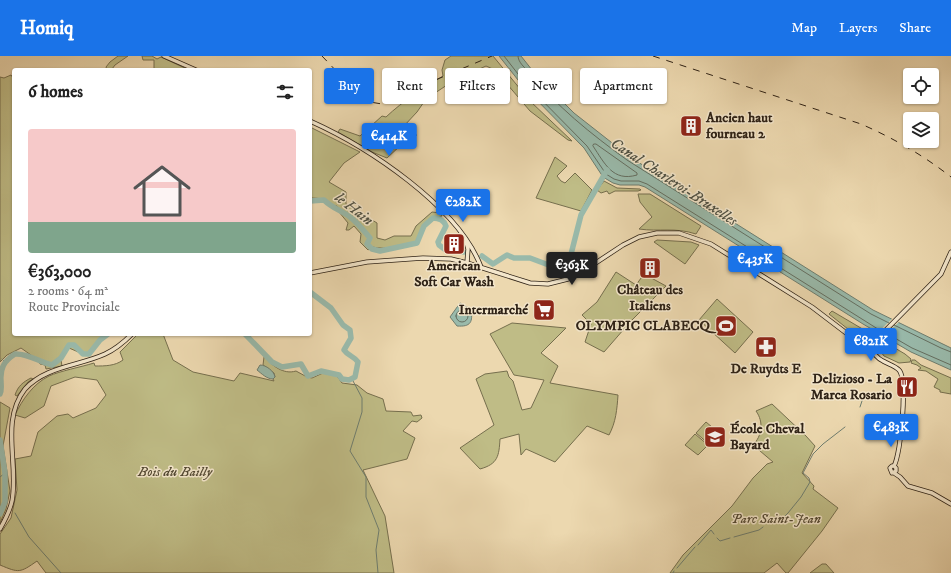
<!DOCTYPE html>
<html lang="en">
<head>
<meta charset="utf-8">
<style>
  :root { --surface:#fff; --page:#f2f2f2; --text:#222; --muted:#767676; --accent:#1a73e8 }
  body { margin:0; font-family:"IM FELL DW Pica",serif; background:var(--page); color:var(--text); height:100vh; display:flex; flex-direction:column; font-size:15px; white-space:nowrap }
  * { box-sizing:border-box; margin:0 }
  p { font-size:13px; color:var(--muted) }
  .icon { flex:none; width:22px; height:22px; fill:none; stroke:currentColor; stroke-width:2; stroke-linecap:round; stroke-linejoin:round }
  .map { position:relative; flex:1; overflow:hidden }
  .drawer { position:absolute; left:12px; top:12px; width:300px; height:268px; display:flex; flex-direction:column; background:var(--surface); border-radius:4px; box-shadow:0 1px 3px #0004 }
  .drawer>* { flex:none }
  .hud { position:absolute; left:324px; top:12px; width:380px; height:36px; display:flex; gap:8px }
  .fabs { position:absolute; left:903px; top:12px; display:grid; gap:8px }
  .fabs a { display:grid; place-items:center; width:36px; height:36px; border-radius:4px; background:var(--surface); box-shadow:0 1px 3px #0004; font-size:20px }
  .price { position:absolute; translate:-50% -34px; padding:0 9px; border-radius:4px; background:var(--accent); color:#fff; font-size:13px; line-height:26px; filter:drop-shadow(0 1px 2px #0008) }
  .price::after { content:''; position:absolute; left:50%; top:24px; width:12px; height:9px; margin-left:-6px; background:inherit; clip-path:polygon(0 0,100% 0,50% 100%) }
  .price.active { background:#222; color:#fff }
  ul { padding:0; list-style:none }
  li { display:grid; align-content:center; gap:8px; height:212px; padding:0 16px }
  li span { display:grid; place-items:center; height:124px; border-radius:4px; color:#555 }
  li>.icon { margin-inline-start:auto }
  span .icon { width:72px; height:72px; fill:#fffc; stroke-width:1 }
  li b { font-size:17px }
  h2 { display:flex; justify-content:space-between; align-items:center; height:48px; padding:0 16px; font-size:17px }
  .tag { padding:0 14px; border-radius:4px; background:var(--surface); box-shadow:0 1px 3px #0004; font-size:14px; line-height:36px }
  .tag.active { background:var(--accent); color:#fff }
  header { display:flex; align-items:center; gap:24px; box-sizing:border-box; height:56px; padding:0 20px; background:var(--accent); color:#fff }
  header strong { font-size:19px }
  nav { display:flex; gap:22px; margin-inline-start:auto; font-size:14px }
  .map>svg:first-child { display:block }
</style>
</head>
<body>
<header>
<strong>Homiq</strong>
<nav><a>Map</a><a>Layers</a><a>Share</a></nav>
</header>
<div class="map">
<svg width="951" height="517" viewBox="0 0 951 517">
  <rect width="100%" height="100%" fill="#ecd8af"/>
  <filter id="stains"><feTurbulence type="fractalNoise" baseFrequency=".005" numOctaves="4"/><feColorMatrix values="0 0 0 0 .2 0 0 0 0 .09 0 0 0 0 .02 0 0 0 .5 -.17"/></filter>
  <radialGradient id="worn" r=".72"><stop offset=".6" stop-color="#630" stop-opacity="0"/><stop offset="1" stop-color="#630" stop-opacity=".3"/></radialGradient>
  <path fill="#bfbc86" stroke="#766f4e" d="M118,0H128L115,9L112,13L113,14H107L106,11L110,6Z
    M142,0H152L157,3L161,1L189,14H154V4H143Z
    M451,0H493L530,45L572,85L568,84L530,55L495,14L486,10L453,25L426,43L417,56L403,71L391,70L388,74L417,79L401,89L387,102L372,96L338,76L340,73L360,80L382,60L386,61C403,45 423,32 443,20L442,14L445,4Z
    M11,19L14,23V278H111L97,288L93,296L83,298L69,292L61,304L62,310L46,313L45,309L40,308L38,304L21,292L7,299L0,306V21L4,22Z
    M310,71L360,96L344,107L329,126L346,136V148L377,167V182L385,184L394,180H411L416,170L432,156L441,157L442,160C425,162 423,171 418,185C404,191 387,194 372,191L368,194L360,186L361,178L354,170L349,174H346L348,167L339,156L337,150H333C326,143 320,142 310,142Z
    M555,101L567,110L557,120L561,125L565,127L575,117L592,134L581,155L536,142Z
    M604,125L617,132L640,133L641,134L638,135H615L609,138L607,135L601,137L597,134Z
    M638,138H650L701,170L696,178C675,171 659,176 639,173L652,161L640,146Z
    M657,184L691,186L699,189L685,208L654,186Z
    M582,200L586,204L579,212L574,207Z
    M616,216L636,229L644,218L666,230L631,265L604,296L585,286L591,268L582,259L597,246Z
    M717,243L753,276L735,297L699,264Z
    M832,255L905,298L911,303L910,306L899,307L884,300L878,292L858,281L829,258Z
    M512,267L566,272L541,297L558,310L550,327L618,339C617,353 616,366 609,379L587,370L555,406L526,393L521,399L519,378L500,383C499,400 498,408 480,413L460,392L494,369L476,323L485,318L507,315L509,321L513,325L522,354L531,352L544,324L514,319L490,278Z
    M138,278H163L173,304L193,316L234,325L240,317L274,325L273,323L275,321L274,317L263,309L264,301C272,309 283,319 296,315L307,321L312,322L323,317L337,320L342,327L357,329L367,337L383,343L386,355L411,356L413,360L421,359L422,362L417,366L412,365L403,375L415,382L407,403L363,414L385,460L394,517H46L37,505C20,517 19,517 0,509V478L11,462L17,434L15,403L31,400L38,376L57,360L68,358L73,362L96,352L106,339L97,324L75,321L51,330L44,350L25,362L15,359C22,344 33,328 49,320C60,315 81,311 94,307L95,310C105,310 115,310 123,304L120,296Z
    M912,304H915L921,309L951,322V338L940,336V334L934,331L938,323L926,315L918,314L921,312L917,309L911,307Z
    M31,322L33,323L28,326L17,340L15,339C18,330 23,326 31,322Z
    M0,346L10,352L3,390L10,435L6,453L0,467Z
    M772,348L806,380L815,390L802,417L814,430L813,433L838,452L822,475L788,517H786L777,507L764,517H670L683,499L732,450L753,422L767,408L773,406L753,389C762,380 764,366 756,355Z
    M706,366L719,377L709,388L696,377Z
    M695,378L708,389L698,399L685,389Z
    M822,508H826L834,517H810Z"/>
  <path fill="#99baab" stroke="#6e7d6f" d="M499,0H521L536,19L574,57L630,101L873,254L951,292V314L911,296L863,268L645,131L639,129H620L613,127L603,121L584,92L522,29Z
    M463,135L476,139L482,143L478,151L463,148L460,145Z
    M460,247L471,253C473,266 471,271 457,270L450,261Z
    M260,309C266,309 274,315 275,321L273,323C267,323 262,318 257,314Z"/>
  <path fill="#ecd8af" d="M893,262L900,265L882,282L876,278Z"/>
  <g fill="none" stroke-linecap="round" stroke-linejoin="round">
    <path stroke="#646e60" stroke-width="1" d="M504,0L525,27L587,90L606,118L614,123L621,125H639L647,128L881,275
      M518,0C518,6 524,11 528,15C556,50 591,78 627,104L871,258L889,267
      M594,88H596L637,117V119C613,126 605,108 593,90Z
      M456 260a6 6 0 1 1 12 0a6 6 0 1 1-12 0Z
      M894,269L941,292L951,296
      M886,277L912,292L951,309"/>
    <path stroke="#6e7d6f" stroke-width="1" d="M2,303L5,306
      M352,323L362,342V356L350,395L366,421V441L379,474L376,494L378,517
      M860,351L863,342
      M0,421L5,417
      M15,457L29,481L61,517
      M768,467L782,463L788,457L801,441L810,426L809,422L803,417L813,398L823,388L845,371
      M734,481L759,474L763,471
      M717,482L720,485L730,482
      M698,489L711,474L714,478
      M677,512L695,491
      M673,517L674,515"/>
    <path stroke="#99baab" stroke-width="5.5" d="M310,145L324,144C332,152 342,155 350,161C358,167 364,175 370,182L367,188L372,193L380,195L417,187L424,170L433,162C440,162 444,164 446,170L438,186L439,189L447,195L464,196
      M482,200L493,208L507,199L514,202H530L554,211H560L565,213L568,210L581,159L607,114
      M245,278L272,306L282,311L301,308L308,320L321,315L339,319L342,323L349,324L355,321L358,306C354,300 348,300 344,294L351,282L350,274L343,269L331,252L310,236
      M0,338C2,334 1,330 1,325C0,312 4,305 15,298C28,297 39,306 52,309L61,302L69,289H74L83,298H89L100,284L108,278
      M0,384L5,417V446L0,458"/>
    <g stroke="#2e2216" stroke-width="5">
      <path id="secondary" d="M164,0L196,14
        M310,65C368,91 458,150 481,211
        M466,186L468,193L467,207
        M310,217L367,206L423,202L451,203L467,207L530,227L548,228L568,223L582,216L623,189L639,181L657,177H679L711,188L812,251L858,286L863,288L869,287L876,284L941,218L951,196
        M867,287C871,294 876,302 883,305C888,308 895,310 899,314C908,323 901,398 894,410H892L890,412L892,417L896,415V412L894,410
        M894,417L900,421L908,430L932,437L951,448
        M0,473C5,464 10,455 12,445C19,408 0,365 25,333C46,310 79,310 105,298C116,293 124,286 132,278"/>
    </g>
    <use href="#secondary" stroke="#f3e6cb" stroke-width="3.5"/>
    <path stroke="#2e2216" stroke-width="1" stroke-dasharray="7 7" stroke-linecap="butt" d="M322,0L360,40L370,46L382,48L403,45L433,25L492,0
      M653,0L861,68C893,82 923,99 951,121"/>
  </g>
  <defs>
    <g id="building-square" transform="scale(1.15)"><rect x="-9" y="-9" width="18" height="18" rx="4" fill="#8f2418" stroke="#f3e6cb"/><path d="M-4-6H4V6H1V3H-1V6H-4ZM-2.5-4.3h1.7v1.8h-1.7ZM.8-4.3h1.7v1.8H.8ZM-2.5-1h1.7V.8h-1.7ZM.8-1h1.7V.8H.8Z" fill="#fff"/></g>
    <g id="supermarket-square" transform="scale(1.15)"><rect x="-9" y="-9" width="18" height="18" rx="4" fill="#8f2418" stroke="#f3e6cb"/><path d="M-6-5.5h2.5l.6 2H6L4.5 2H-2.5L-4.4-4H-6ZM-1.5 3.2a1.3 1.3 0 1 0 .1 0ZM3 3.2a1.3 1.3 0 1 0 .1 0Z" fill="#fff"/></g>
    <g id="stadium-square" transform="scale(1.15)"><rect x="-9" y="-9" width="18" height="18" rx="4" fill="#8f2418" stroke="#f3e6cb"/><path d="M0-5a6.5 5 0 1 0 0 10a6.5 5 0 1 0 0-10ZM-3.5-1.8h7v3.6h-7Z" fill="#fff"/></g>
    <g id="pharmacy-square" transform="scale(1.15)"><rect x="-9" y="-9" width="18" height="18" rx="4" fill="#8f2418" stroke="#f3e6cb"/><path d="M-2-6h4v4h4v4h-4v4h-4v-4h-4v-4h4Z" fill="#fff"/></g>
    <g id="restaurant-square" transform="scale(1.15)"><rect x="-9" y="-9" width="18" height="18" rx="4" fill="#8f2418" stroke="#f3e6cb"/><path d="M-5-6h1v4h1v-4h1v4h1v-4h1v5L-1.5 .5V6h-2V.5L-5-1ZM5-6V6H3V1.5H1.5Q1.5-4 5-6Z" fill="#fff"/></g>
    <g id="school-square" transform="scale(1.15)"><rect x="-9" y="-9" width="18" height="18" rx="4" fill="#8f2418" stroke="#f3e6cb"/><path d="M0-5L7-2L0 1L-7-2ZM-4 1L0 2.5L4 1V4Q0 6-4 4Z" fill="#fff"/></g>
  </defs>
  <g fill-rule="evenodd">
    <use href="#building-square" x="691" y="70"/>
    <use href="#building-square" x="454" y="188"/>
    <use href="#building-square" x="650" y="212"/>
    <use href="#supermarket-square" x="544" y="254"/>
    <use href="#stadium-square" x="726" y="270"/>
    <use href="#pharmacy-square" x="766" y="291"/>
    <use href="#restaurant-square" x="907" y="331"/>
    <use href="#school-square" x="715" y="381"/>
  </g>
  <g text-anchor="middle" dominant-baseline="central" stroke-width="3" stroke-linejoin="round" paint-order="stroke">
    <g font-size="14" font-weight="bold" fill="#2e2216" stroke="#f3e6cb">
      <text x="706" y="62" text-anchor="start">Ancien haut<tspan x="706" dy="16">fourneau 2</tspan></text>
      <text x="454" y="210">American<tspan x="454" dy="16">Soft Car Wash</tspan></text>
      <text x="650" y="234">Château des<tspan x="650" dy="16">Italiens</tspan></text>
      <text x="528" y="254" text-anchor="end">Intermarché</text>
      <text x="710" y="270" text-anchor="end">OLYMPIC CLABECQ</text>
      <text x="766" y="313">De Ruydts E</text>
      <text x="892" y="323" text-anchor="end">Delizioso - La<tspan x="892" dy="16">Marca Rosario</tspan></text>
      <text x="730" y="373" text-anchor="start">École Cheval<tspan x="730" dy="16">Bayard</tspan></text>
    </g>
    <g font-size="14" font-style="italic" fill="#524832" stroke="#f3e6cb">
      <text x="175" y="416">Bois du Bailly</text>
      <text x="776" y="463">Parc Saint-Jean</text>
    </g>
    <g font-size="15" font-style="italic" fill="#4e5043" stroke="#f3e6cb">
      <text transform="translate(674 126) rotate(33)">Canal Charleroi-Bruxelles</text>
      <text transform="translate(354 153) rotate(38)">le Hain</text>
    </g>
  </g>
  <rect width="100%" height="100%" filter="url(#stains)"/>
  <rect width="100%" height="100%" fill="url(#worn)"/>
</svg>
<div class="fabs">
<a><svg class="icon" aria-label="locate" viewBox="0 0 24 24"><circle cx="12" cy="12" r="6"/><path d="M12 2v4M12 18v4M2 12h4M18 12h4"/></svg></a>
<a><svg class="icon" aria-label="layers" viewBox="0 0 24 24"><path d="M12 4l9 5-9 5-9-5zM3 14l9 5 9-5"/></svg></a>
</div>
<b class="price" style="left:389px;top:101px">€414K</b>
<b class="price" style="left:463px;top:167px">€282K</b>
<b class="price" style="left:755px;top:224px">€435K</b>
<b class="price active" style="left:572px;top:230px">€363K</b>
<b class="price" style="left:871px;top:306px">€821K</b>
<b class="price" style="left:891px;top:392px">€483K</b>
<div class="hud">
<a class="tag active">Buy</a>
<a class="tag">Rent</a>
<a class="tag">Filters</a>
<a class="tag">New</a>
<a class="tag">Apartment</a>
</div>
<section class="drawer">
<h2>6 homes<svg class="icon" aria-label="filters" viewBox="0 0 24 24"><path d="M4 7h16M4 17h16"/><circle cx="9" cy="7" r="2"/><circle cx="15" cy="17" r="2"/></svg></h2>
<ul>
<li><span style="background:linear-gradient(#f6c9c9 75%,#7fa58c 0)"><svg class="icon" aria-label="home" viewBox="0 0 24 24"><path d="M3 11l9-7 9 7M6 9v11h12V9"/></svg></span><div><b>€363,000</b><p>2 rooms · 64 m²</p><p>Route Provinciale</p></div></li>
</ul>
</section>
</div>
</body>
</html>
